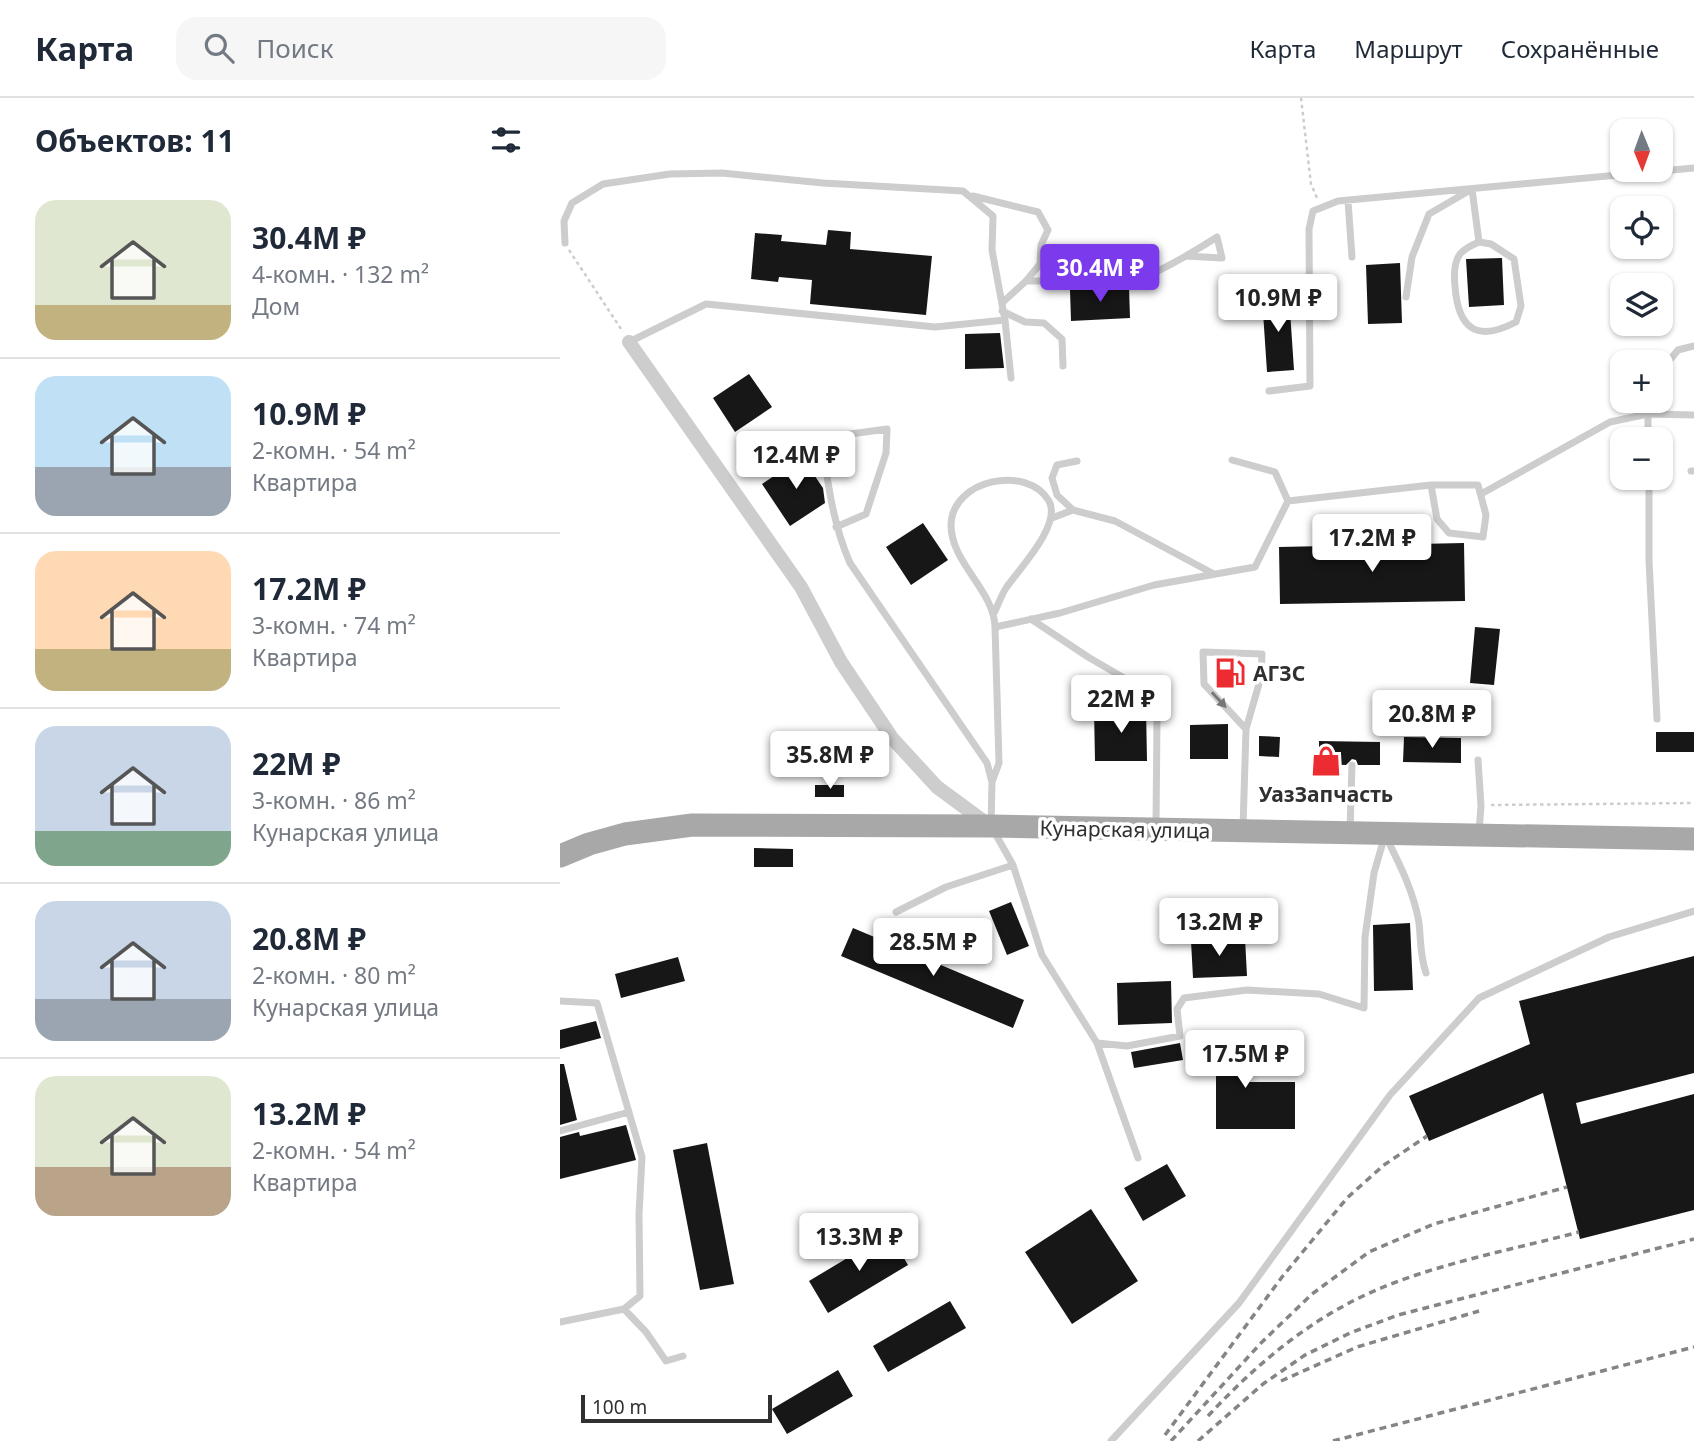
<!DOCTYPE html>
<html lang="ru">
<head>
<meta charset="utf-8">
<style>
  :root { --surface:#fff; --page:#f6f6f7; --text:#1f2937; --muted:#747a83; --line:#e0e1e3; --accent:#7c3aed }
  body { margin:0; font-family:"Noto Sans",sans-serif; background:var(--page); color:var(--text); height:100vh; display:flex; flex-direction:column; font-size:26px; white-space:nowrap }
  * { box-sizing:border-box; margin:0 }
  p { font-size:23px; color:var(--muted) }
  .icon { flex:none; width:38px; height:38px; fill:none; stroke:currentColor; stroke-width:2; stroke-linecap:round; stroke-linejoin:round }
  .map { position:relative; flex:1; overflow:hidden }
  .side { display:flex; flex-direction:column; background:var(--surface); width:560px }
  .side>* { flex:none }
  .needle { width:46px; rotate:179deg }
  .controls { position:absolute; left:1050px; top:21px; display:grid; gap:14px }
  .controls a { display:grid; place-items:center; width:63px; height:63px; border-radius:14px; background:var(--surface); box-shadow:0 2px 5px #0004; font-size:35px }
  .scale { position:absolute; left:21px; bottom:18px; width:191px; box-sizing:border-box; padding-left:7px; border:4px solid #303030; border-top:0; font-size:19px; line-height:24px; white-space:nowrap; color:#303030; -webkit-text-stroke:5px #fff; paint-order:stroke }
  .price { position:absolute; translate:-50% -60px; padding:0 16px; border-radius:7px; background:#fff; color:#222; font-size:23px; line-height:46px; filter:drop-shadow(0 2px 4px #0008) }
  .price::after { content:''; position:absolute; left:50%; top:42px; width:21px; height:16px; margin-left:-10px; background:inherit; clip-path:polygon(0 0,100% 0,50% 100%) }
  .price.on { background:var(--accent); color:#fff }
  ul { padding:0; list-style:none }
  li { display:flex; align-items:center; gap:21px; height:175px; padding:0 35px }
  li+li { border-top:2px solid var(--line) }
  li span { display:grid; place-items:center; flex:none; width:196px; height:140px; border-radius:21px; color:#555 }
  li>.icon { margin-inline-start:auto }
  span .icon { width:84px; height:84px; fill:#fffc; stroke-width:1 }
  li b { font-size:30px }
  h2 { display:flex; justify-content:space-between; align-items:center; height:84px; padding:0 35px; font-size:30px }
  header { display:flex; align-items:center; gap:42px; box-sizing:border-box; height:98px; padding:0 35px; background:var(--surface); border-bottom:2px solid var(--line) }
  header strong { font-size:33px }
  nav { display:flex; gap:38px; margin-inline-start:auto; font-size:24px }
  .search { width:490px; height:63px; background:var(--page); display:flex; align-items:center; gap:18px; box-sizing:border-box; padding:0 24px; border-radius:21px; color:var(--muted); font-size:26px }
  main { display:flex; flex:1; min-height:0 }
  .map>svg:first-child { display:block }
</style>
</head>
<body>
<header>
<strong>Карта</strong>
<div class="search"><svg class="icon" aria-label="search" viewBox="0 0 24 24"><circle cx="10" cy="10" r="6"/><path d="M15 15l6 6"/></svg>Поиск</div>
<nav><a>Карта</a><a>Маршрут</a><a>Сохранённые</a></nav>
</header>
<main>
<section class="side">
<h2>Объектов: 11<svg class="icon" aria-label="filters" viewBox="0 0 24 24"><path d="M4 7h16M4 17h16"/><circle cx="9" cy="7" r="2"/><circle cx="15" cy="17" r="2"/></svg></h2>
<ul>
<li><span style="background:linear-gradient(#dfe7d0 75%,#c2b280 0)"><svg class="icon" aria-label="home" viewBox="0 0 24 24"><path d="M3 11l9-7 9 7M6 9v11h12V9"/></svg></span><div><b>30.4M ₽</b><p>4-комн. · 132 m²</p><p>Дом</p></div></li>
<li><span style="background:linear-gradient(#bfe0f5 65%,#9aa5b1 0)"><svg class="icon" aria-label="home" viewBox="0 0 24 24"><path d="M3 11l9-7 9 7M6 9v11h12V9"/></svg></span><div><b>10.9M ₽</b><p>2-комн. · 54 m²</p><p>Квартира</p></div></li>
<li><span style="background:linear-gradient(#ffd9b3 70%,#c2b280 0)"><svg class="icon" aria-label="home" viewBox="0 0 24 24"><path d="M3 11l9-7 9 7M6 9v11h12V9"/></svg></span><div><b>17.2M ₽</b><p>3-комн. · 74 m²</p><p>Квартира</p></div></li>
<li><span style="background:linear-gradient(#c9d6e8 75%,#7fa58c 0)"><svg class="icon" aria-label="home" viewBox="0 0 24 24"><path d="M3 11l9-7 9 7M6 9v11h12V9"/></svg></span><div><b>22M ₽</b><p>3-комн. · 86 m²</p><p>Кунарская улица</p></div></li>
<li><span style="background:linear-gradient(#c9d6e8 70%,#9aa5b1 0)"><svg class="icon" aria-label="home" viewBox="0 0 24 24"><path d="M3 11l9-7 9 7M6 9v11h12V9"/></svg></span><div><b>20.8M ₽</b><p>2-комн. · 80 m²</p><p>Кунарская улица</p></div></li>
<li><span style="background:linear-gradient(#dfe7d0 65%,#b9a48a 0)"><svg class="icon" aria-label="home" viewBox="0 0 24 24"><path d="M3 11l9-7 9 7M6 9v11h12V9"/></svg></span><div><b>13.2M ₽</b><p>2-комн. · 54 m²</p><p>Квартира</p></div></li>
</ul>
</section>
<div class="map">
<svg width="1134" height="1343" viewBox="0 0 1134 1343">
  <rect width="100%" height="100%" fill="#fff"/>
  <path fill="#171717" d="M268,132L291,134L290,151L372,158L366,217L250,206L252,182L219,179L218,184L191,181L195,135L222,137L221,143L266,147Z
    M942,160L944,207L909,209L906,161Z
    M840,165L842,225L808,226L806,167Z
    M569,189L570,220L511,223L510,192Z
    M729,198L734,272L707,274L702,199Z
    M440,235L444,270L405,271V236Z
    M189,276L212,309L175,334L153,300Z
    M242,359L263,390L265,405L230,428L202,386Z
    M363,425L388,462L351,487L326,449Z
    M904,445L905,503L720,506L719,449Z
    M915,529L940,531L934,587L910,585Z
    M586,610L587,663H535L534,611Z
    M668,626V661H630V627Z
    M1096,634H1134V654H1096Z
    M699,638L720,639L719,659L699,658Z
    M844,639L901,640V665L843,664Z
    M759,643L820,644V667H798L796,662L792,661L786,667L759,666Z
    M255,687H284V699H255Z
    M194,750L233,751V769H194Z
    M451,804L469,848L447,857L429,813Z
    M850,825L853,892L814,893L813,827Z
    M293,830L464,902L453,930L281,858Z
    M685,840L687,878L633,880L631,843Z
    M1134,858V975L1016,1005L1021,1026L1134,996V1112L1020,1141L983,995L869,1043L849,998L970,946L959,903Z
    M118,859L125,883L61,900L55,876Z
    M611,883L612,925L558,927L557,885Z
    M36,923L41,940L0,951V932Z
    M683,938L684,984H735V1031H656V970L640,971L639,939Z
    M620,945L623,962L574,970L571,954Z
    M0,966H4L17,1022L0,1027Z
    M66,1027L76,1062L0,1081V1039L19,1034L20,1038Z
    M147,1045L174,1186L140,1192L113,1052Z
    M607,1066L626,1098L583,1123L564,1090Z
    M531,1111L578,1183L512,1226L465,1154Z
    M329,1135L348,1167L268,1215L249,1183Z
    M390,1203L406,1230L328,1274L313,1248Z
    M278,1272L293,1298L227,1336L212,1311Z"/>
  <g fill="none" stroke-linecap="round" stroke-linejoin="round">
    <path stroke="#cdcdcd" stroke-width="2.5" stroke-dasharray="3.5 3.5" stroke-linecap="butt" d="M741,0L751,86L757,100
      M9,152L63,234
      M931,707L1134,705"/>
    <path stroke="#cdcdcd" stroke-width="7" d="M413,98L478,114L488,132L481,147L480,166L466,183L442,205
      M788,103L792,159
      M919,144L931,146L954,161L961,208L956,224C916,245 898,230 895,188C894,178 894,164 900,156C905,150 912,147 919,144Z
      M5,145L4,123L12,105L43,86L110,76L162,75L263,85L403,93L433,118L432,152L445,222
      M591,176C614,166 635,153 657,139L662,160L626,158
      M466,183H573L591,176L594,159
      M846,199L852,159L869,116L912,91L919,144
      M442,213L465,224L484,225L502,241L503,268
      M69,244L146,206L375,229L445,222L451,280
      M1101,273L1118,252L1134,248
      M709,293L750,288L749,131L753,113L778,103L1134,70
      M1088,341V316L1092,303
      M517,363L497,367L492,380L497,397L513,412L555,423L652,475
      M1131,373H1134
      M1089,380V463L1097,621
      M921,396L1050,324L1088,316L1134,317
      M728,403L871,387H918L926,417L923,439L889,435L877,421L871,387
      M492,420L513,412
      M276,429L306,416L326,355L327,331L261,340C268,383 272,424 290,465L427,665L432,684L431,728L453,767L482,857L537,945L578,1060
      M434,515C438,507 441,498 446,490C459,471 502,427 489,403C467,366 392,381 391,427C391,465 434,492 435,529
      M471,521L528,559L588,594L597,622L596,727
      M918,662L921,708L919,734
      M432,684L439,665L435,529L500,515L594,487L695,469L728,403L715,374L672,362
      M683,730L686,631L701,579L702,556L643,554L644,586L686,631
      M790,732L792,667
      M336,814L386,789L453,767
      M0,903L37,905L82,1059L79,1116L80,1198L64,1211L0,1224
      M537,945L567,948L620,938L617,911L624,900L687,892L759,896L804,910L805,839L814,775L825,737C839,765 854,794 859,825C861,843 860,858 866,875
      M0,1033L69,1014
      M64,1211L86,1234L106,1263L123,1258
      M551,1343L679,1205L830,997L919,900L1049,839L1134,813"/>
    <path stroke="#cdcdcd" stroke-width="14" d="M69,244L241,489L281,564L332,640L377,689L430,728"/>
    <path stroke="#a8a8a8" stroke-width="23" d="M0,758L29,746L65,736L132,727L431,728L1134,741"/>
    <path stroke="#858585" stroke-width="3.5" stroke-dasharray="7 5" stroke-linecap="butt" d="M721,1283L797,1249L919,1213
      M648,1318C687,1276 730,1238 780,1210C850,1170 940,1155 1019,1134
      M605,1337L722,1179L787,1100L824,1067L867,1038
      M611,1343L701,1245L752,1196L809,1154L874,1126L1007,1089
      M638,1343L703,1286L745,1257L790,1235L838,1217L1134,1141
      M773,1343L1134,1249"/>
  </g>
  <defs><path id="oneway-solid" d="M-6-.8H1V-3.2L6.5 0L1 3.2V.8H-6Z" transform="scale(1.75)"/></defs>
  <use fill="#777" href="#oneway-solid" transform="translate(659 602) rotate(47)"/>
  <defs>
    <g id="fuel-bare" transform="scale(2.415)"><path d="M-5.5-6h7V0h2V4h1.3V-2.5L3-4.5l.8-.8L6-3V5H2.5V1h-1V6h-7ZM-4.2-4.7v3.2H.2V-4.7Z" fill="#ed2c32" stroke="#fff" stroke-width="2.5" paint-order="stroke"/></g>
    <g id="shop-bare" transform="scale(2.415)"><path d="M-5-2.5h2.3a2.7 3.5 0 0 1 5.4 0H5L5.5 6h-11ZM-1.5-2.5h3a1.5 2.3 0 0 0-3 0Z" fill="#ed2c32" stroke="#fff" stroke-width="2.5" paint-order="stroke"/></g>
  </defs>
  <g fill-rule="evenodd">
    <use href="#fuel-bare" x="670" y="575"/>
    <use href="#shop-bare" x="766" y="663"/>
  </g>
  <g text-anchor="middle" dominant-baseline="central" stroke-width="7" stroke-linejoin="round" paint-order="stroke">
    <g font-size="21" font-weight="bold" fill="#303030" stroke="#fff" text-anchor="start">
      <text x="693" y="575">АГЗС</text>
      <text x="766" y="696" text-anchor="middle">УазЗапчасть</text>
    </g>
    <g font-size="21" fill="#303030" stroke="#fff">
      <text transform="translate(565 731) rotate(1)">Кунарская улица</text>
    </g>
  </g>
</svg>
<div class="controls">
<a><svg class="needle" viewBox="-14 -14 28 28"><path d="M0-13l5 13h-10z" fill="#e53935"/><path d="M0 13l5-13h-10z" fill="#747a83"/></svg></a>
<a><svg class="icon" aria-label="locate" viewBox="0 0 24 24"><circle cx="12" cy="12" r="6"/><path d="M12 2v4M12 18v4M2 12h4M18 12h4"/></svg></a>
<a><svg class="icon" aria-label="layers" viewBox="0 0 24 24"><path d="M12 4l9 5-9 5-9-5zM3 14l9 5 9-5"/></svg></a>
<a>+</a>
<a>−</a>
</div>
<div class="scale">100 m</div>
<b class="price on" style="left:540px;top:206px">30.4M ₽</b>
<b class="price" style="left:718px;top:236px">10.9M ₽</b>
<b class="price" style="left:236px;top:393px">12.4M ₽</b>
<b class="price" style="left:812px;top:476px">17.2M ₽</b>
<b class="price" style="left:561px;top:637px">22M ₽</b>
<b class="price" style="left:872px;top:652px">20.8M ₽</b>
<b class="price" style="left:270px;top:693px">35.8M ₽</b>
<b class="price" style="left:659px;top:860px">13.2M ₽</b>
<b class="price" style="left:373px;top:880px">28.5M ₽</b>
<b class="price" style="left:685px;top:992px">17.5M ₽</b>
<b class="price" style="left:299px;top:1175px">13.3M ₽</b>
</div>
</main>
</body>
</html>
